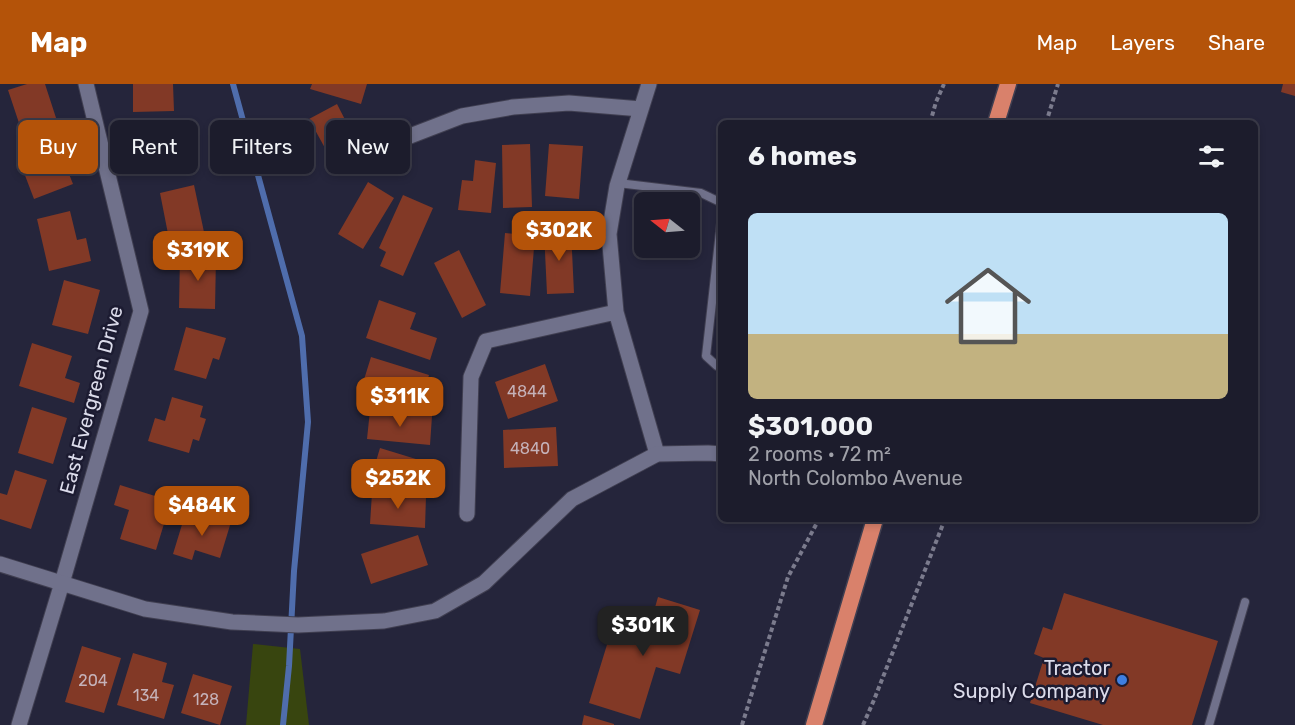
<!DOCTYPE html>
<html lang="en">
<head>
<meta charset="utf-8">
<style>
  :root { --surface:#1c1c2c; --page:#252534; --text:#f1f3f6; --muted:#a0a1a9; --line:#3a3a48; --accent:#b45309 }
  body { margin:0; font-family:Rubik,sans-serif; background:var(--page); color:var(--text); height:100vh; display:flex; flex-direction:column; font-size:22px; white-space:nowrap }
  * { box-sizing:border-box; margin:0 }
  p { font-size:20px; color:var(--muted) }
  .icon { flex:none; width:33px; height:33px; fill:none; stroke:currentColor; stroke-width:2; stroke-linecap:round; stroke-linejoin:round }
  .map { position:relative; flex:1; overflow:hidden }
  .side { position:absolute; left:718px; top:36px; width:540px; height:402px; display:flex; flex-direction:column; background:var(--surface); border-radius:9px; box-shadow:0 3px 9px #0003,0 0 0 2px var(--line) }
  .side>* { flex:none }
  .banner { position:absolute; left:18px; top:36px; width:570px; height:54px; display:flex; gap:12px }
  .needle { width:39px; rotate:287deg }
  .tools { position:absolute; left:634px; top:108px; display:grid; gap:12px }
  .tools a { display:grid; place-items:center; width:66px; height:66px; border-radius:9px; background:var(--surface); box-shadow:0 3px 9px #0003,0 0 0 2px var(--line); font-size:30px }
  .price { position:absolute; translate:-50% -51px; padding:0 14px; border-radius:12px; background:var(--accent); color:#fff; font-size:20px; line-height:39px; filter:drop-shadow(0 2px 3px #0008) }
  .price::after { content:''; position:absolute; left:50%; top:36px; width:18px; height:14px; margin-left:-9px; background:inherit; clip-path:polygon(0 0,100% 0,50% 100%) }
  .price.active { background:#222; color:#fff }
  ul { padding:0; list-style:none }
  li { display:grid; align-content:center; gap:12px; height:318px; padding:0 30px }
  li span { display:grid; place-items:center; height:186px; border-radius:9px; color:#555 }
  li>.icon { margin-inline-start:auto }
  span .icon { width:108px; height:108px; fill:#fffc; stroke-width:1 }
  li b { font-size:26px }
  h2 { display:flex; justify-content:space-between; align-items:center; height:72px; padding:0 30px; font-size:26px }
  .tag { padding:0 21px; border-radius:9px; background:var(--surface); box-shadow:0 3px 9px #0003,0 0 0 2px var(--line); font-size:21px; line-height:54px }
  .tag.active { background:var(--accent); color:#fff }
  header { display:flex; align-items:center; gap:36px; box-sizing:border-box; height:84px; padding:0 30px; background:var(--accent); color:#fff }
  header strong { font-size:28px }
  nav { display:flex; gap:33px; margin-inline-start:auto; font-size:21px }
  .map>svg:first-child { display:block }
</style>
</head>
<body>
<header>
<strong>Map</strong>
<nav><a>Map</a><a>Layers</a><a>Share</a></nav>
</header>
<div class="map">
<svg width="1295" height="641" viewBox="0 0 1295 641">
  <rect width="100%" height="100%" fill="#25253b"/>
  <path fill="#38450f" d="M253,560L300,565L309,641H246Z"/>
  <g fill="none" stroke-linecap="round" stroke-linejoin="round">
    <path stroke="#4f6dac" stroke-width="6" d="M233,0L302,252L308,338L294,487L289,582L283,641"/>
  </g>
  <path fill="#823926" d="M27,0H45L58,40L23,51L8,6Z
    M133,0H173L174,27L133,28Z
    M312,0H367L361,20L310,5Z
    M1283,0H1295V12L1281,8Z
    M337,20L358,61L331,75L309,35Z
    M174,39L183,79L148,87L139,47Z
    M50,60L61,87L67,85L73,100L34,115L18,73Z
    M530,60L532,123L503,124L502,61Z
    M549,60L583,62L579,115L545,112Z
    M475,76L496,79L491,129L458,126L462,96L473,97Z
    M368,98L394,114L363,165L338,150Z
    M194,101L204,148L169,155L160,109Z
    M403,111L433,124L403,192L380,182L386,168L379,164Z
    M70,127L77,156L86,154L91,177L49,187L37,135Z
    M571,146L574,209L547,210L544,147Z
    M505,149L535,152L530,212L500,209Z
    M459,166L486,221L462,234L434,179Z
    M180,172L216,173L215,225L179,224Z
    M64,196L100,206L88,250L52,241Z
    M379,216L416,229L410,245L437,254L430,276L366,254Z
    M186,243L226,254L219,276L213,274L206,295L174,286Z
    M32,259L72,272L65,294L80,299L74,319L19,302Z
    M371,273L429,291L420,319L362,302Z
    M545,280L558,317L508,335L495,298Z
    M172,313L203,322L200,333L206,335L199,357L193,355L189,369L148,357L155,334L165,337Z
    M32,323L67,334L53,380L18,369Z
    M370,326L432,332L430,361L367,355Z
    M556,343L558,382L504,384L503,346Z
    M380,364L429,379L420,409L371,394Z
    M15,386L47,396L31,445L0,435V409L7,411Z
    M120,401L171,417L156,466L120,455L129,426L114,421Z
    M372,409L426,412L425,444L370,440Z
    M200,429L231,438L220,474L195,466L192,476L173,470L184,434L197,438Z
    M418,451L428,481L371,500L361,470Z
    M1064,509L1218,557L1192,641H1103L1030,619L1044,574L1034,570L1043,543L1052,546Z
    M658,513L700,526L680,590L656,583L640,635L589,619L614,538L648,548Z
    M82,562L121,574L104,629L65,618Z
    M133,569L167,579L162,598L174,601L164,635L117,621Z
    M193,590L232,602L220,641L181,629Z
    M584,631L614,640V641H582Z"/>
  <g fill="none" stroke-linecap="round" stroke-linejoin="round">
    <g stroke="#403f51" stroke-width="10">
      <path id="service" d="M618,99L701,109L722,119
        M722,130L706,272L717,282L722,283
        M1209,641L1245,518"/>
    </g>
    <g stroke="#403f51" stroke-width="17">
      <path id="minor" d="M649,0L617,102L609,150L616,228L657,370
        M410,52L462,32L513,23L569,19L641,25
        M467,430L471,293L486,257L616,228
        M19,641L62,499L141,227L86,0"/>
    </g>
    <g stroke="#403f51" stroke-width="17">
      <path id="tertiary" d="M0,480L145,525L232,538L298,541L384,537L435,527L484,499L572,415L657,370L708,369L722,370"/>
    </g>
    <g stroke="#403f51" stroke-width="19">
      <path id="trunk" d="M996,39L1008,0
        M814,641L875,435"/>
    </g>
    <path stroke="#7b7b8d" stroke-width="4" stroke-dasharray="4.5 3" stroke-linecap="butt" d="M930,39L936,18L944,0
      M1046,39L1058,0
      M742,641L788,493L819,435
      M863,641L874,616L945,435"/>
    <use href="#service" stroke="#70718b" stroke-width="8"/>
    <use href="#minor" stroke="#70718b" stroke-width="15"/>
    <use href="#tertiary" stroke="#70718b" stroke-width="15"/>
    <use href="#trunk" stroke="#d9816b" stroke-width="16"/>
  </g>
  <circle fill="#3f7fe0" stroke="#1c1b31" stroke-width="2" cx="1122" cy="596" r="6"/>
  <g text-anchor="middle" dominant-baseline="central" stroke-width="5" stroke-linejoin="round" paint-order="stroke">
    <g font-size="16" fill="#c5b2b9">
      <text x="527" y="307">4844</text>
      <text x="530" y="364">4840</text>
      <text x="93" y="596">204</text>
      <text x="146" y="611">134</text>
      <text x="206" y="615">128</text>
    </g>
    <g font-size="20" fill="#dbdbea" stroke="#1c1b31">
      <text transform="translate(91 316) rotate(-75)">East Evergreen Drive</text>
    </g>
    <g font-size="20" fill="#dbdbea" stroke="#1c1b31" text-anchor="end">
      <text x="1110" y="584">Tractor<tspan x="1110" dy="23">Supply Company</tspan></text>
    </g>
  </g>
</svg>
<div class="tools">
<a><svg class="needle" viewBox="-14 -14 28 28"><path d="M0-13l5 13h-10z" fill="#e53935"/><path d="M0 13l5-13h-10z" fill="#a0a1a9"/></svg></a>
</div>
<b class="price" style="left:559px;top:178px">$302K</b>
<b class="price" style="left:198px;top:198px">$319K</b>
<b class="price" style="left:400px;top:344px">$311K</b>
<b class="price" style="left:398px;top:426px">$252K</b>
<b class="price" style="left:202px;top:453px">$484K</b>
<b class="price active" style="left:643px;top:573px">$301K</b>
<div class="banner">
<a class="tag active">Buy</a>
<a class="tag">Rent</a>
<a class="tag">Filters</a>
<a class="tag">New</a>
</div>
<section class="side">
<h2>6 homes<svg class="icon" aria-label="filters" viewBox="0 0 24 24"><path d="M4 7h16M4 17h16"/><circle cx="9" cy="7" r="2"/><circle cx="15" cy="17" r="2"/></svg></h2>
<ul>
<li><span style="background:linear-gradient(#bfe0f5 65%,#c2b280 0)"><svg class="icon" aria-label="home" viewBox="0 0 24 24"><path d="M3 11l9-7 9 7M6 9v11h12V9"/></svg></span><div><b>$301,000</b><p>2 rooms · 72 m²</p><p>North Colombo Avenue</p></div></li>
</ul>
</section>
</div>
</body>
</html>
